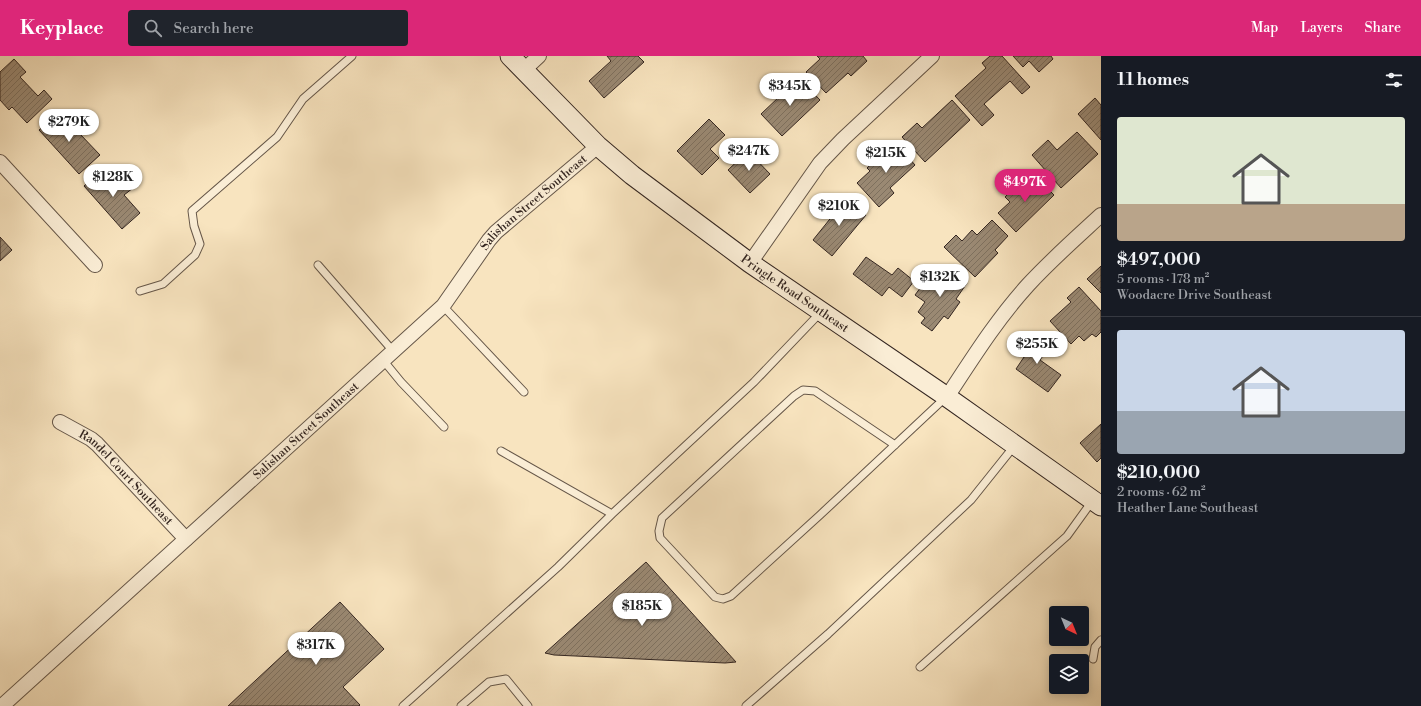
<!DOCTYPE html>
<html lang="en">
<head>
<meta charset="utf-8">
<style>
  :root { --surface:#171b24; --page:#20242c; --text:#f1f3f6; --muted:#9ea1a6; --line:#363941; --accent:#db2777 }
  body { margin:0; font-family:"Libre Bodoni",serif; background:var(--page); color:var(--text); height:100vh; display:flex; flex-direction:column; font-size:15px; white-space:nowrap }
  * { box-sizing:border-box; margin:0 }
  p { font-size:13px; color:var(--muted) }
  .icon { flex:none; width:22px; height:22px; fill:none; stroke:currentColor; stroke-width:2; stroke-linecap:round; stroke-linejoin:round }
  .map { position:relative; flex:1; overflow:hidden }
  .sheet { display:flex; flex-direction:column; background:var(--surface); width:320px }
  .sheet>* { flex:none }
  .needle { width:26px; rotate:137deg }
  .tools { position:absolute; left:1049px; top:550px; display:grid; gap:8px }
  .tools a { display:grid; place-items:center; width:40px; height:40px; border-radius:4px; background:var(--surface); box-shadow:0 2px 10px #0003; font-size:20px }
  .price { position:absolute; translate:-50% -34px; padding:0 9px; border-radius:14px; background:#fff; color:#222; font-size:13px; line-height:26px; filter:drop-shadow(0 1px 2px #0008) }
  .price::after { content:''; position:absolute; left:50%; top:24px; width:12px; height:9px; margin-left:-6px; background:inherit; clip-path:polygon(0 0,100% 0,50% 100%) }
  .price.on { background:var(--accent); color:#fff }
  ul { padding:0; list-style:none }
  li { display:grid; align-content:center; gap:8px; height:212px; padding:0 16px }
  li+li { border-top:1px solid var(--line) }
  li span { display:grid; place-items:center; height:124px; border-radius:4px; color:#555 }
  li>.icon { margin-inline-start:auto }
  span .icon { width:72px; height:72px; fill:#fffc; stroke-width:1 }
  li b { font-size:17px }
  h2 { display:flex; justify-content:space-between; align-items:center; height:48px; padding:0 16px; font-size:17px }
  header { display:flex; align-items:center; gap:24px; box-sizing:border-box; height:56px; padding:0 20px; background:var(--accent); color:#fff }
  header strong { font-size:19px }
  nav { display:flex; gap:22px; margin-inline-start:auto; font-size:14px }
  .search { width:280px; height:36px; background:var(--page); display:flex; align-items:center; gap:10px; box-sizing:border-box; padding:0 14px; border-radius:4px; color:var(--muted); font-size:15px }
  main { display:flex; flex:1; min-height:0 }
  .map>svg:first-child { display:block }
</style>
</head>
<body>
<header>
<strong>Keyplace</strong>
<div class="search"><svg class="icon" aria-label="search" viewBox="0 0 24 24"><circle cx="10" cy="10" r="6"/><path d="M15 15l6 6"/></svg>Search here</div>
<nav><a>Map</a><a>Layers</a><a>Share</a></nav>
</header>
<main>
<div class="map">
<svg width="1101" height="650" viewBox="0 0 1101 650">
  <defs>
    <pattern id="building-hatch" width="6" height="6" patternUnits="userSpaceOnUse"><rect width="6" height="6" fill="#9a8973"/><path d="M-1 1l2-2M0 6l6-6M5 7l2-2" fill="none" stroke="#7e705e"/></pattern>
  </defs>
  <rect width="100%" height="100%" fill="#f8e4bf"/>
  <filter id="stains"><feTurbulence type="fractalNoise" baseFrequency=".005" numOctaves="4"/><feColorMatrix values="0 0 0 0 .2 0 0 0 0 .09 0 0 0 0 .02 0 0 0 .5 -.17"/></filter>
  <radialGradient id="worn" r=".72"><stop offset=".6" stop-color="#630" stop-opacity="0"/><stop offset="1" stop-color="#630" stop-opacity=".3"/></radialGradient>
  <path fill="url(#building-hatch)" stroke="#342621" d="M607,0H638L644,6L604,42L589,25L611,5Z
    M817,0H863L867,5L851,20L848,17L826,37L806,16L820,3Z
    M990,0H1002L1030,31L1022,38L1010,25L984,48L994,59L982,70L955,40L986,12L982,7Z
    M1013,0H1051L1053,3L1039,16L1029,5L1023,11Z
    M14,3L26,16L20,21L38,40L44,34L52,43L27,67L12,51L9,54L0,44V16Z
    M799,22L820,44L782,80L761,58Z
    M1095,42L1101,49V84L1078,58Z
    M952,44L970,64L925,106L902,81L917,67L922,72Z
    M59,56L100,99L79,118L39,74Z
    M709,63L725,79L710,93L719,102L702,119L677,95Z
    M1077,76L1098,98L1061,132L1032,99L1048,84L1057,94Z
    M895,86L915,109L890,132L894,137L879,151L857,127L870,115L867,112Z
    M748,95L770,118L750,137L728,114Z
    M101,114L113,126L121,119L133,132L124,139L140,157L122,173L84,130Z
    M1036,121L1054,139L1016,176L998,157L1010,146L1005,141L1017,129L1022,134Z
    M846,143L866,159L832,200L813,184Z
    M992,164L1008,180L995,194L998,197L975,221L944,191L956,179L962,185L972,174L977,179Z
    M0,181L12,194L0,205Z
    M866,201L892,219L898,212L914,225L902,241L889,231L882,240L853,218Z
    M1101,210V237L1087,223Z
    M949,214L967,227L956,243L960,246L948,263L944,260L932,275L921,267L925,262L918,256L925,246L915,239L933,215L942,222Z
    M1079,231L1101,255V276L1096,281L1092,278L1084,285L1079,280L1071,288L1050,265L1071,246L1067,242Z
    M1033,280L1049,291L1040,304L1061,319L1048,336L1016,313L1024,301L1020,298Z
    M1101,368V402L1097,406L1080,387Z
    M646,506L736,606L725,607L554,599L545,597Z
    M340,546L384,593L343,631L360,649L359,650H228Z"/>
  <g fill="none" stroke-linecap="round" stroke-linejoin="round">
    <g stroke="#655648" stroke-width="9">
      <path id="lane" d="M318,209L393,295
        M140,235L163,228L195,199L200,188L194,170L192,155L277,81L303,43L352,0
        M443,250L524,336
        M383,304L401,326L444,371
        M895,389L815,335L803,334L794,340L662,462L659,475L660,482L715,541L723,543L731,540L820,459L946,341
        M501,395L612,458
        M1093,603L1095,591L1101,584
        M920,611L1067,480L1093,444
        M403,650L558,511L612,458L754,326L821,256
        M461,650L489,626L506,623L528,650
        M746,650L828,578L971,444L1015,389"/>
    </g>
    <g stroke="#655648" stroke-width="16">
      <g id="street">
        <path d="M524,14L539,0"/>
        <path d="M0,106L95,209"/>
        <path d="M750,207L820,107L843,83L932,0"/>
        <path d="M947,341C972,303 997,263 1028,229C1051,204 1076,182 1101,159"/>
        <path id="s1" d="M60,366L91,383L97,388L186,483"/>
        <path id="s2" d="M2,650L443,250L489,184L496,176L598,90"/>
      </g>
    </g>
    <g stroke="#342621" stroke-width="21">
      <g id="secondary">
        <path id="s3" d="M510,0L598,90L632,119L750,207L947,341L1101,450"/>
      </g>
    </g>
    <use href="#lane" stroke="#faedd5" stroke-width="7"/>
    <use href="#street" stroke="#faedd5" stroke-width="14"/>
    <use href="#secondary" stroke="#faedd5" stroke-width="19"/>
  </g>
  <g text-anchor="middle" dominant-baseline="central" stroke-width="3" stroke-linejoin="round" paint-order="stroke">
    <g font-size="12" fill="#342621" stroke="#faedd5">
      <text stroke="none"><textPath href="#s2" startOffset="734">Salishan Street Southeast</textPath></text>
      <text stroke="none"><textPath href="#s3" startOffset="372">Pringle Road Southeast</textPath></text>
      <text stroke="none"><textPath href="#s2" startOffset="410">Salishan Street Southeast</textPath></text>
      <text stroke="none"><textPath href="#s1" startOffset="87">Randel Court Southeast</textPath></text>
    </g>
  </g>
  <rect width="100%" height="100%" filter="url(#stains)"/>
  <rect width="100%" height="100%" fill="url(#worn)"/>
</svg>
<div class="tools">
<a><svg class="needle" viewBox="-14 -14 28 28"><path d="M0-13l5 13h-10z" fill="#e53935"/><path d="M0 13l5-13h-10z" fill="#9ea1a6"/></svg></a>
<a><svg class="icon" aria-label="layers" viewBox="0 0 24 24"><path d="M12 4l9 5-9 5-9-5zM3 14l9 5 9-5"/></svg></a>
</div>
<b class="price" style="left:790px;top:51px">$345K</b>
<b class="price" style="left:69px;top:87px">$279K</b>
<b class="price" style="left:749px;top:116px">$247K</b>
<b class="price" style="left:886px;top:118px">$215K</b>
<b class="price" style="left:113px;top:142px">$128K</b>
<b class="price on" style="left:1025px;top:147px">$497K</b>
<b class="price" style="left:839px;top:171px">$210K</b>
<b class="price" style="left:940px;top:242px">$132K</b>
<b class="price" style="left:1037px;top:309px">$255K</b>
<b class="price" style="left:642px;top:571px">$185K</b>
<b class="price" style="left:316px;top:610px">$317K</b>
</div>
<section class="sheet">
<h2>11 homes<svg class="icon" aria-label="filters" viewBox="0 0 24 24"><path d="M4 7h16M4 17h16"/><circle cx="9" cy="7" r="2"/><circle cx="15" cy="17" r="2"/></svg></h2>
<ul>
<li><span style="background:linear-gradient(#dfe7d0 70%,#b9a48a 0)"><svg class="icon" aria-label="home" viewBox="0 0 24 24"><path d="M3 11l9-7 9 7M6 9v11h12V9"/></svg></span><div><b>$497,000</b><p>5 rooms · 178 m²</p><p>Woodacre Drive Southeast</p></div></li>
<li><span style="background:linear-gradient(#c9d6e8 65%,#9aa5b1 0)"><svg class="icon" aria-label="home" viewBox="0 0 24 24"><path d="M3 11l9-7 9 7M6 9v11h12V9"/></svg></span><div><b>$210,000</b><p>2 rooms · 62 m²</p><p>Heather Lane Southeast</p></div></li>
</ul>
</section>
</main>
</body>
</html>
